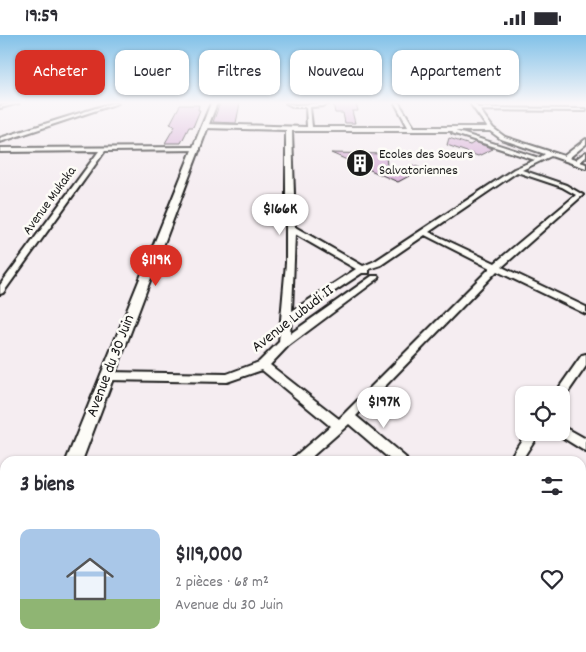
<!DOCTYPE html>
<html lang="fr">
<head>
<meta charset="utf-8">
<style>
  :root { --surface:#fff; --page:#f7f7f7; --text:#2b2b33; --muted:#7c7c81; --accent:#d93025 }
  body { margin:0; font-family:Dekko,sans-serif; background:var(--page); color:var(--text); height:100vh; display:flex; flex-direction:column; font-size:19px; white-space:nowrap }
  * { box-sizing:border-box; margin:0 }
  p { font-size:16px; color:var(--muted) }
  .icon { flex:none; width:28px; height:28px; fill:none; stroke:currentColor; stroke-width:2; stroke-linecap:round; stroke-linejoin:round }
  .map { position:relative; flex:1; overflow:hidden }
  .sheet { position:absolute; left:0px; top:421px; width:586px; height:196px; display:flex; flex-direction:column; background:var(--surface); border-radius:15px 15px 0 0; box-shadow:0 1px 4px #0004 }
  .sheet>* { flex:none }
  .hud { position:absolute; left:15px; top:15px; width:556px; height:45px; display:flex; gap:10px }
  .buttons { position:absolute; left:515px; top:351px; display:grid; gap:10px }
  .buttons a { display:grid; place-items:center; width:55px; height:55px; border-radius:10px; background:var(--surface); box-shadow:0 1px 4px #0004; font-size:25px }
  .price { position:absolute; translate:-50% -42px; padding:0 11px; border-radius:18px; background:#fff; color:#222; font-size:16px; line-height:32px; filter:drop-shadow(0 1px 2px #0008) }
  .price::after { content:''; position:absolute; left:50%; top:30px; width:15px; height:11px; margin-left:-8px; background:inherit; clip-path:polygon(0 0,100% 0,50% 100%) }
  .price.active { background:var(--accent); color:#fff }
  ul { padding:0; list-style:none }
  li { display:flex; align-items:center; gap:15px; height:125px; padding:0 20px }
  li span { display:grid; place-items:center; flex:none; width:140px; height:100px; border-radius:10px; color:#555 }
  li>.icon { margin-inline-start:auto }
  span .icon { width:60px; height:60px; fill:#fffc; stroke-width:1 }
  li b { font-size:21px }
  h2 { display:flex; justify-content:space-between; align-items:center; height:60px; padding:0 20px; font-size:21px }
  .tag { padding:0 18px; border-radius:10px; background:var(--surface); box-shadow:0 1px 4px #0004; font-size:18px; line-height:45px }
  .tag.active { background:var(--accent); color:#fff }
  .status { display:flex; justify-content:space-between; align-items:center; height:35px; padding:0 25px; background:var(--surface); direction:ltr }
  .status svg { height:14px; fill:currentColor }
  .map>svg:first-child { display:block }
</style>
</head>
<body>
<div class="status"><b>19:59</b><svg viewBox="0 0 49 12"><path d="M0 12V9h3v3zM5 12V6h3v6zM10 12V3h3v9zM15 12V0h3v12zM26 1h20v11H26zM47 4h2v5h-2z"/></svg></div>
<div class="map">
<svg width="586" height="617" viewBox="0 0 586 617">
  <rect width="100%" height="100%" fill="#f5edf1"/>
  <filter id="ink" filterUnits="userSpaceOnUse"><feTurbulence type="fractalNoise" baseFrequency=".02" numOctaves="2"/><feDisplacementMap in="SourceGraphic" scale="10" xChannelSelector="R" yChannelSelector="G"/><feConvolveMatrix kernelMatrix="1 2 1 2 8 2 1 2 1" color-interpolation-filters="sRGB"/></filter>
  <g filter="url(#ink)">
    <path fill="#d7afd7" stroke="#1c1c1c" d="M220,68H240L236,88L213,87Z
      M333,68H356L358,76H352L355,88H345L343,78H335Z
      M180,70H199L198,75H200L193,92H189L181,108H165L175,91L170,89Z
      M449,103L470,110L475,107L493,114L478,121L447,110Z
      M331,118L386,119L387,132L400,137L413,130L422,134L398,147Z"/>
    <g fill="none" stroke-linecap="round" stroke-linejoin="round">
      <g stroke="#1c1c1c" stroke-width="4">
        <path id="minor" d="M12,68H19L0,73V71Z
          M112,68H118L0,107V103Z
          M286,68L295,70L329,68L323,71L310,72L312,92H408L395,68H399L414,92H487L470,68H474L478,73L586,74V76L480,75L493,93L505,102L564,121L586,104V109L569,123L575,125L586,117V122L580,127L586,129V133L551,121L522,135L566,150L583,160L502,232L586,272V279L497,236L356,381L405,422L407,426H392L349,389L307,426H292L294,422L330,391L262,335L227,347L106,345L102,344L101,341L102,338L106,337L227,339L259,327L279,307L286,228V95L205,93L202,91L205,89L307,92L306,72H294ZM292,96H453L452,98L535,125L514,134L375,226L363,231L295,192ZM455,96H490L501,104L545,119L539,123ZM517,137L562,152L576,160L495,228L429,197ZM295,199L356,234L292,276ZM425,200L490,233L339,384L270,330L288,311L379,243L378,241H372L290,299L291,285L362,238H369V234L381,230Z
          M198,112L200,113V115L105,116L3,258L0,259V250L99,116L0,117V113Z
          M586,319V331L564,363L561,364V360H554L582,320Z
          M561,390L586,404V417L557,399L556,398H561Z
          M526,398H539L521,426H508Z
          M379,612H397L395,617H378Z"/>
      </g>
      <g stroke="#1c1c1c" stroke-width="4">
        <path id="tertiary" d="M211,68H217L82,426H66Z
          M5,599V612H14L13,617H0V601Z"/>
      </g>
      <use href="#minor" fill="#fdfcf7" fill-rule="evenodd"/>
      <use href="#tertiary" fill="#fdfcf7" fill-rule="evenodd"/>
    </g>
  </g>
  <linearGradient id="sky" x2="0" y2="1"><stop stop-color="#81c1e8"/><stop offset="0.44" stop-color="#faf7f9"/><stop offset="1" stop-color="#faf7f9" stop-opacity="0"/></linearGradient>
  <rect width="586" height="154" fill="url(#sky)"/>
  <defs>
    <g id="building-disc" transform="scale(1.4375)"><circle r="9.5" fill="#1c1c1c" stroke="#fdfcf7"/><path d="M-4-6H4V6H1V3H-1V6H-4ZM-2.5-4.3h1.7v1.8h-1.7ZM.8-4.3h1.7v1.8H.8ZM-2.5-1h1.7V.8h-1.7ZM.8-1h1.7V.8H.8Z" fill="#fff"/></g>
  </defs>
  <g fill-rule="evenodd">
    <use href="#building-disc" x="360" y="128"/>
  </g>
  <g text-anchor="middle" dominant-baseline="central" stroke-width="5" stroke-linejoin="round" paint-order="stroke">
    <g font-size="14" fill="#1c1c1c" stroke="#fdfcf7" text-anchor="start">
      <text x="379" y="120">Ecoles des Soeurs<tspan x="379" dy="16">Salvatoriennes</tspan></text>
    </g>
    <g font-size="14" fill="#1c1c1c" stroke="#fdfcf7">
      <text transform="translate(50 166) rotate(-54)">Avenue Mukaka</text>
    </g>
    <g font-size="16" fill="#1c1c1c" stroke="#fdfcf7">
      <text transform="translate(293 284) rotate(-38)">Avenue Lubudi II</text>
      <text transform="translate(111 331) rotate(-69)">Avenue du 30 Juin</text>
    </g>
  </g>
</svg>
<div class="buttons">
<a><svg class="icon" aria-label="locate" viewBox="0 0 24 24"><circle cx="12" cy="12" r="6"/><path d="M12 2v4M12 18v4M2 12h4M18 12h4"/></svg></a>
</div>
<b class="price" style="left:280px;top:201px">$166K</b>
<b class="price active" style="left:156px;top:252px">$119K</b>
<b class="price" style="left:384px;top:394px">$197K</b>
<div class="hud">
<a class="tag active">Acheter</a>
<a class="tag">Louer</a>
<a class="tag">Filtres</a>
<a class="tag">Nouveau</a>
<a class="tag">Appartement</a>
</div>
<section class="sheet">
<h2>3 biens<svg class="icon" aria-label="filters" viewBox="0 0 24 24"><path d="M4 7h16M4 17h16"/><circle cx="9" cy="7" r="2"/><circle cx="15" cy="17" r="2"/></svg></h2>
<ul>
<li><span style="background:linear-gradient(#a9c7e8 70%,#8fb573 0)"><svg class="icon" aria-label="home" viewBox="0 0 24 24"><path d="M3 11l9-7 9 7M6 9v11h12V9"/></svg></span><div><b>$119,000</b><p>2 pièces · 68 m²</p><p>Avenue du 30 Juin</p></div><svg class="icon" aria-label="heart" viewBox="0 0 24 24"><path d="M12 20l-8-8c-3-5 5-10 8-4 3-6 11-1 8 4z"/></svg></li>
</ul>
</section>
</div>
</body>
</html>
